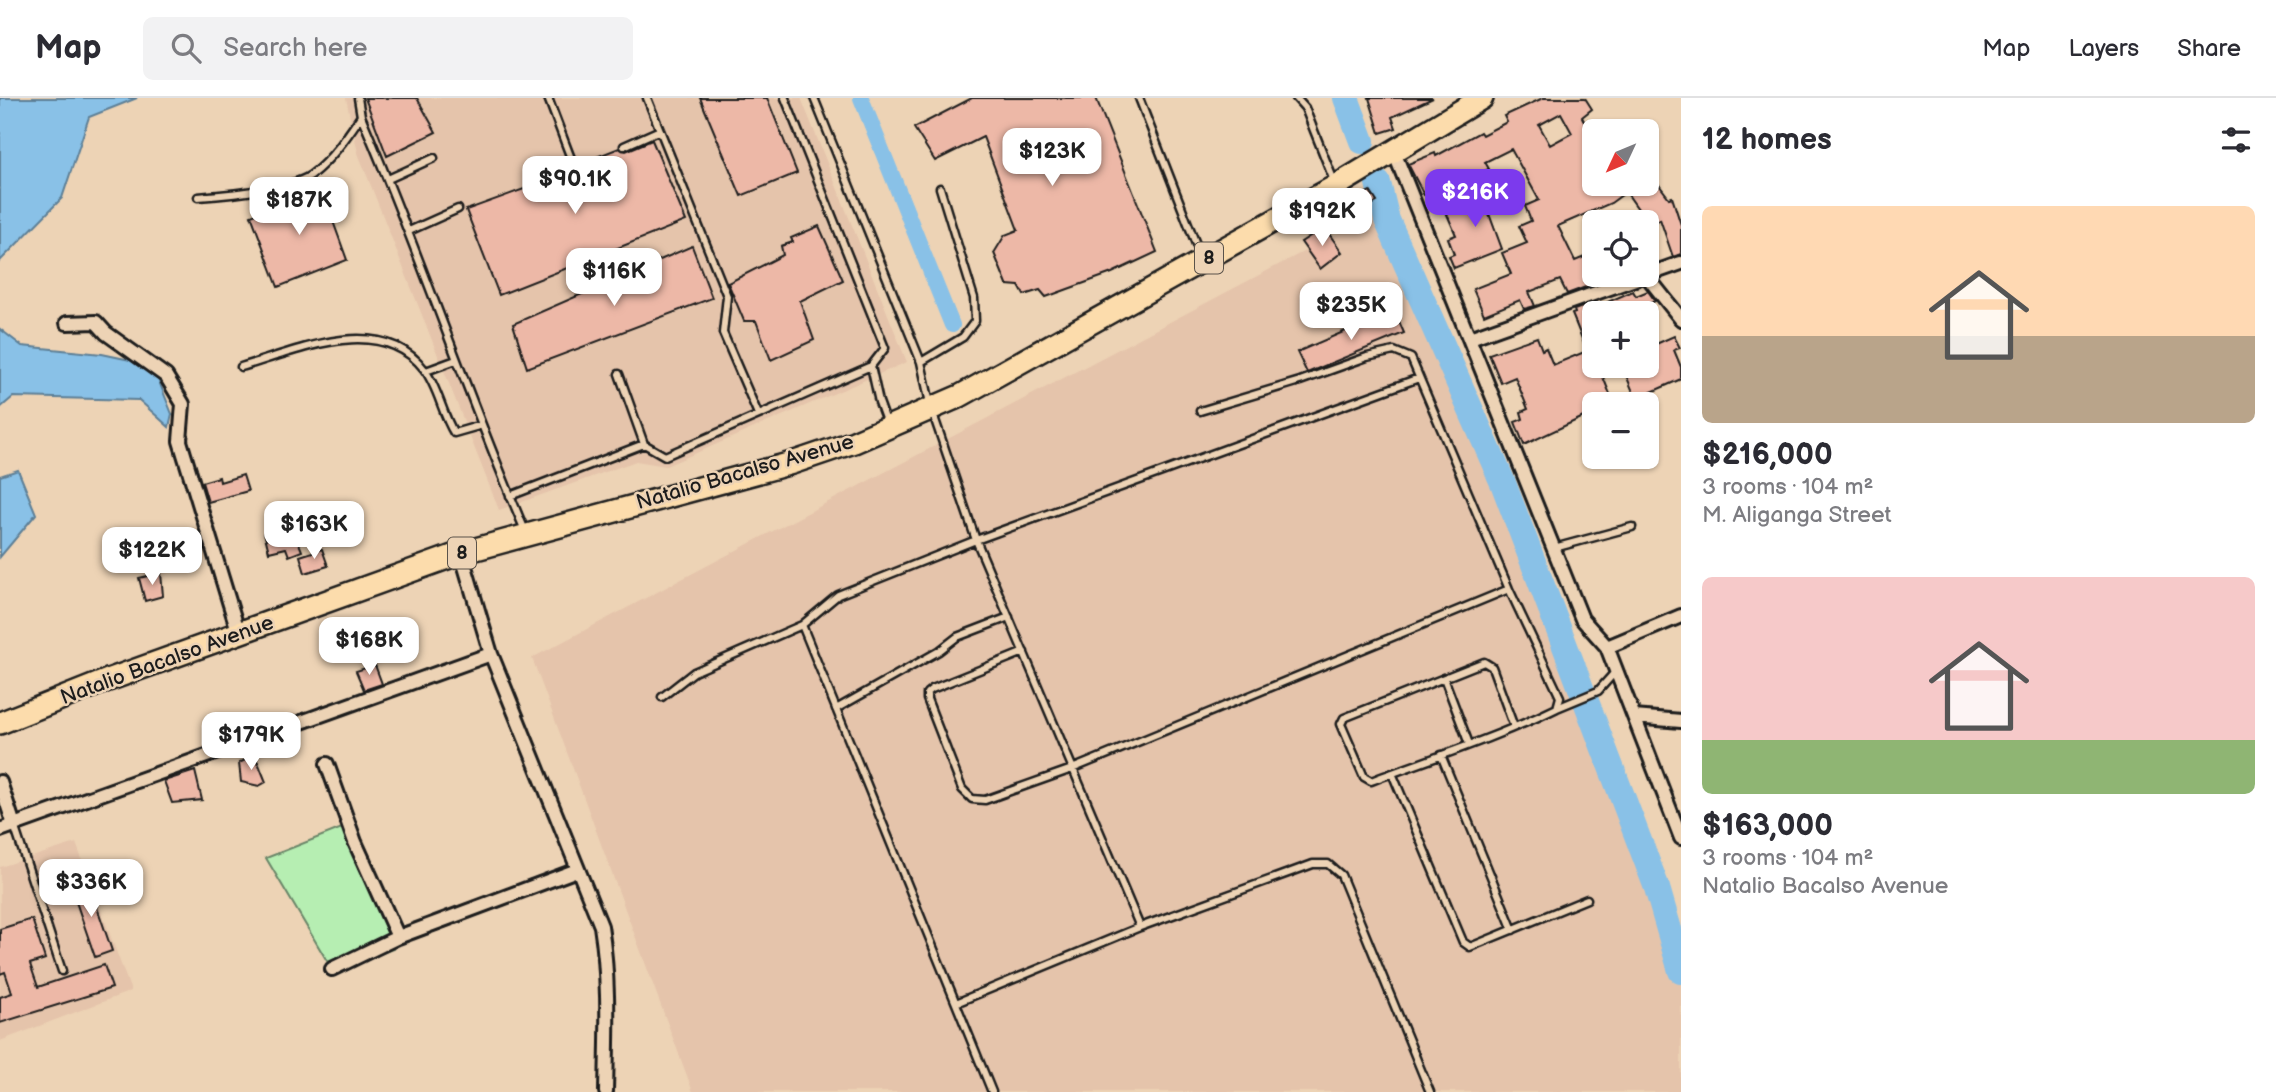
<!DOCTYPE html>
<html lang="en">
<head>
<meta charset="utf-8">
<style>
  :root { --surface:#fff; --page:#f2f2f3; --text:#2b2b33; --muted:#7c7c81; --line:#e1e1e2; --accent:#7c3aed }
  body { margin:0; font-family:"Balsamiq Sans",sans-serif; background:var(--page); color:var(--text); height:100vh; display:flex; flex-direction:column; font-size:26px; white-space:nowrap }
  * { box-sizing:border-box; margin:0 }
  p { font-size:23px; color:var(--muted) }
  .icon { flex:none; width:38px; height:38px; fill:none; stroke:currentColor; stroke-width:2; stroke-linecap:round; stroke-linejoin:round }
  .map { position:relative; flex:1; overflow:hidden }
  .drawer { display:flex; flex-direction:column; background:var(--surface); width:595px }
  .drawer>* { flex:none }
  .needle { width:46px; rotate:226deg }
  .buttons { position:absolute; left:1582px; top:21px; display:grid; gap:14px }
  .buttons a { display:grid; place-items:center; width:77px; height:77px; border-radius:10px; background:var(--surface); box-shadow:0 2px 5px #0004; font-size:35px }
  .price { position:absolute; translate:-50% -60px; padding:0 16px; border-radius:14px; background:#fff; color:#222; font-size:23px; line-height:46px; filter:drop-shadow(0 2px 4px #0008) }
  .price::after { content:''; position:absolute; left:50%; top:42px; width:21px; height:16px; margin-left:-10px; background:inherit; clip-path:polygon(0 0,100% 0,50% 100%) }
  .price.current { background:var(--accent); color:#fff }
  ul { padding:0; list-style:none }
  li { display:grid; align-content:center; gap:14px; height:371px; padding:0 21px }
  li span { display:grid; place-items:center; height:217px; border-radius:10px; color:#555 }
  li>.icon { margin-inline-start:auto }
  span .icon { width:126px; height:126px; fill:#fffc; stroke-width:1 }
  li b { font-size:30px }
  h2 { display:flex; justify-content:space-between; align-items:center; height:84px; padding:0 21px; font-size:30px }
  header { display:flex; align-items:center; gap:42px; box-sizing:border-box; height:98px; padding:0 35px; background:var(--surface); border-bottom:2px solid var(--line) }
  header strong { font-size:33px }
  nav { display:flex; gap:38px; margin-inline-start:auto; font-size:24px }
  .search { width:490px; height:63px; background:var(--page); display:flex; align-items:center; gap:18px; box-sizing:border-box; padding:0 24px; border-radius:10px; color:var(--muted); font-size:26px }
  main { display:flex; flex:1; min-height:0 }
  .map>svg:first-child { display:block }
</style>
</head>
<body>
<header>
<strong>Map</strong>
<div class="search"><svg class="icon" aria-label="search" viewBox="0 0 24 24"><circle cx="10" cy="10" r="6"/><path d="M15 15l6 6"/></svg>Search here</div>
<nav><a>Map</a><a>Layers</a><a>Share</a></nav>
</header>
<main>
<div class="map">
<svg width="1681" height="994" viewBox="0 0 1681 994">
  <rect width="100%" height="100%" fill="#edd3b5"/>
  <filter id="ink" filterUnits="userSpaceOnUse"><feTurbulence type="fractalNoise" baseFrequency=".0143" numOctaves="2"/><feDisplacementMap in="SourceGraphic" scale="14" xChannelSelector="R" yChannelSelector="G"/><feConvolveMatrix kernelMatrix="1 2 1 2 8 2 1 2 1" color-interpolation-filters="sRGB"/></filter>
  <g filter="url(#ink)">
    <path fill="#e5c4ab" d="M346,0H801L907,264L666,368L636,363L499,412L358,55Z
      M1375,116L1681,826V994H693L532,560Z
      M76,745L131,893L0,943V769Z"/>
    <path fill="#b6eeb2" stroke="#698567" stroke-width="2" d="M347,728L393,851L333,873L266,760Z"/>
    <path fill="#89c1e7" stroke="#5d7f96" stroke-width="2" d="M0,0H137L89,19L62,100L0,163Z
      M0,231L22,248L102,256L130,262L158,281L172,316L169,329L139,302L13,299L0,310Z
      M18,372L36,416L0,459V378Z"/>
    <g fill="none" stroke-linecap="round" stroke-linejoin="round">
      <path stroke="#89c1e7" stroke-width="16" d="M861,0L952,227"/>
      <path stroke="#89c1e7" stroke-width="26" d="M1346,0L1362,43
        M1378,85L1387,122L1503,385L1657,790L1681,873"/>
    </g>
    <path fill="#edb8a7" stroke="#1c1c1c" stroke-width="2" fill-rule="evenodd" d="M365,0H417L436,34L387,58Z
      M700,0H767L797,75L741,98Z
      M972,0H1096L1157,154L1112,175L1046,199L1040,192L1024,197L1019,188L1007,187L994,155L1005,137L1018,132L983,39L935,63L914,30Z
      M1369,0H1433L1392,19L1396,30L1380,35Z
      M1543,0H1585L1592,11L1582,19L1594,43V86H1647V71L1669,100L1672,99L1681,127V156L1673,159L1660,121L1650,128L1626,94L1611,105L1558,128L1575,163L1594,155V186L1567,196L1560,182L1529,194L1535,208L1524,211L1520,202L1484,217L1473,191L1511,176L1502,155L1527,145L1519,128L1531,123L1525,108L1539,102L1511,51L1485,64L1489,71L1454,87L1455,90L1435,101L1432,94L1424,97L1408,66L1435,55L1436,58L1480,34L1482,37L1507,24L1504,18ZM1561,15L1572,35L1550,47L1539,27Z
      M652,42L686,123L499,197L466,112L538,86L536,82L541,81L537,75L553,68L555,73L567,67L571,75L576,76L580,73L579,66L619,50L626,53Z
      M1504,89L1510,101L1488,113L1502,151L1454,170L1449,158L1454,156L1448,140L1456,137L1446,114L1490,98L1489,95Z
      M321,90L347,162L278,189L251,117Z
      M1370,93L1377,104L1357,115L1351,104Z
      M819,128L843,182L800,203L814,242L771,262L756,223H744L728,185L783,157L781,148L793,144L791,140Z
      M1324,129L1342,154L1320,171L1301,144Z
      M692,148L712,200L527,270L513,226Z
      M1633,193L1636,198L1648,193L1655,203L1641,209L1643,215H1594V268H1647V250L1674,238L1680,250L1674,252L1681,269V281L1636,301L1623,270L1603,279L1614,306H1594V314L1524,347L1515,324L1523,321L1521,314L1528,311L1515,279L1501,285L1489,256L1537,239L1542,252L1546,250L1553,267L1587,253L1572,216L1575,215L1574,212L1594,205V210Z
      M1394,212L1404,235L1307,275L1297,254Z
      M243,377L248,393L208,404L202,384L219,379L220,384Z
      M278,431L280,438L294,433L302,453L289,458L286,450L269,454L264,434Z
      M127,445L133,464L111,468L106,451Z
      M322,451L328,468L305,475L300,458Z
      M161,475L163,498L145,503L139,480Z
      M375,567L382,586L364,592L356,573Z
      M255,657L266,684L259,688L241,684L239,665Z
      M195,673L202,702L172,705L164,683Z
      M88,783L112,853L95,859L71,789Z
      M32,821L45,861L30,866L38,889L104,867L112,890L0,925V899L12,895L5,874L0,876V831Z"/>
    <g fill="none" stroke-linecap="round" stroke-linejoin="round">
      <g stroke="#1c1c1c" stroke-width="11">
        <path id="service" d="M358,0L361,18C420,155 467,298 526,435
          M548,0L575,71
          M647,0L727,198L723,235L758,316
          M785,0L885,250L871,268L879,304L887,326
          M814,0L921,264L931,310L976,442L1140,829
          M1139,0L1201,159
          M1296,0L1305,10L1334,83
          M624,48L660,32
          M388,81L434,60
          M198,99C223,97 292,91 311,77C332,61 346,40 361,18
          M409,133L458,111
          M921,264L963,239L975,223L974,200L940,90
          M241,269C297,253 380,214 424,271C438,289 442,316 454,335L482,327
          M426,273L456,262
          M619,276L644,346L665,358L871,268
          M1200,313L1300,283L1367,259L1394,253L1411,260L1509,491L1560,599L1557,610C1498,639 1433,660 1371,683L1364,679L1341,626L1344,620L1484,564L1492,569L1514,629
          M510,398L644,346
          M1554,450L1632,429
          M1024,554L932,591L927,595V601L962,691L972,701L985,702L1072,671L1509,491
          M1444,580L1469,646
          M662,599L694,574L802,527
          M1557,610L1598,593L1616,573
          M836,611L939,553L957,539L1009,519
          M1441,657L1513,832
          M1392,675L1463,844L1470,849L1587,801
          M14,727L62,873
          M956,905L1140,829L1313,766H1328L1341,777L1430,994
          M992,994L802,527L838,497L976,442L1419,280"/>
      </g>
      <g stroke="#1c1c1c" stroke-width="18">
        <path id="minor" d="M1394,54L1582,521L1607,549L1681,740
          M1647,177L1681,165
          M67,225L96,224L106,235L166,278L183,306L180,343L239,536
          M1470,240L1646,177L1681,221
          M461,455L491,556L601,828C610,883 607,939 606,994
          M1607,549L1681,518
          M1634,619L1681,623
          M327,666L355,744L398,839
          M0,684L14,727
          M0,732L491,556
          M332,871L398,839L577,772"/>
      </g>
      <g stroke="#1c1c1c" stroke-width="26">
        <path id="trunk" d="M0,625L108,582L461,455L792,365L854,344L960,298L1336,88L1482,0"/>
      </g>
      <use href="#service" stroke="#edd3b5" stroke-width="6"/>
      <use href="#minor" stroke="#edd3b5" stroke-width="12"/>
      <use href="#trunk" stroke="#fcdcac" stroke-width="21"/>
    </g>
  </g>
  <g text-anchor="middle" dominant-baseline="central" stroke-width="5" stroke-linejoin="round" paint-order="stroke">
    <g fill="#edd3b5" stroke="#5b534a" stroke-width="2">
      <rect x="1195" y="144.5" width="28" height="31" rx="5"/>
      <rect x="448" y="439.5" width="28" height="31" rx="5"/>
    </g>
    <g font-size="19" font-weight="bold" fill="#1c1c1c">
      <text x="1209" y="160">8</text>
      <text x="462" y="455">8</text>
    </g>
    <g font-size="21" fill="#1c1c1c" stroke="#edd3b5">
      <text transform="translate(745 374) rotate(-16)">Natalio Bacalso Avenue</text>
      <text transform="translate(167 562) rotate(-20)">Natalio Bacalso Avenue</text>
    </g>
  </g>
</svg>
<div class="buttons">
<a><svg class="needle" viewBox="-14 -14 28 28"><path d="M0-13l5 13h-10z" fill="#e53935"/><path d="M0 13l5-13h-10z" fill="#7c7c81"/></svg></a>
<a><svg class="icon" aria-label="locate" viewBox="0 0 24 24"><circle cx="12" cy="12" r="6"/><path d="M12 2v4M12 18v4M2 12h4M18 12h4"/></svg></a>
<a>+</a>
<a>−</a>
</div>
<b class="price" style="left:1052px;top:90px">$123K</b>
<b class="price" style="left:575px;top:118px">$90.1K</b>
<b class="price current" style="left:1475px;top:131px">$216K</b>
<b class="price" style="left:299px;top:139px">$187K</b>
<b class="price" style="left:1322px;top:150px">$192K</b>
<b class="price" style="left:614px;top:210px">$116K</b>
<b class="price" style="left:1351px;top:244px">$235K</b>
<b class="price" style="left:314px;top:463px">$163K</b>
<b class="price" style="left:152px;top:489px">$122K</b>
<b class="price" style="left:369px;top:579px">$168K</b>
<b class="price" style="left:251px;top:674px">$179K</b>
<b class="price" style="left:91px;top:821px">$336K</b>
</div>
<section class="drawer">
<h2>12 homes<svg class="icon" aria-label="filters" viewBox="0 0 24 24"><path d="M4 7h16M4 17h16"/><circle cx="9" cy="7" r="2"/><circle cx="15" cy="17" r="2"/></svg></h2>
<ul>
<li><span style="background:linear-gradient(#ffd9b3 60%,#b9a48a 0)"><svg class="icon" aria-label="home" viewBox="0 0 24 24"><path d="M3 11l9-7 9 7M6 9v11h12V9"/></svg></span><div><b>$216,000</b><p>3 rooms · 104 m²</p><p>M. Aliganga Street</p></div></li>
<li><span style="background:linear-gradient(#f6c9c9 75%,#8fb573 0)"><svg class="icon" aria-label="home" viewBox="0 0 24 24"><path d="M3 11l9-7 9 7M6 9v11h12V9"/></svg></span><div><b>$163,000</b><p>3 rooms · 104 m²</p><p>Natalio Bacalso Avenue</p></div></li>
</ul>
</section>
</main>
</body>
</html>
